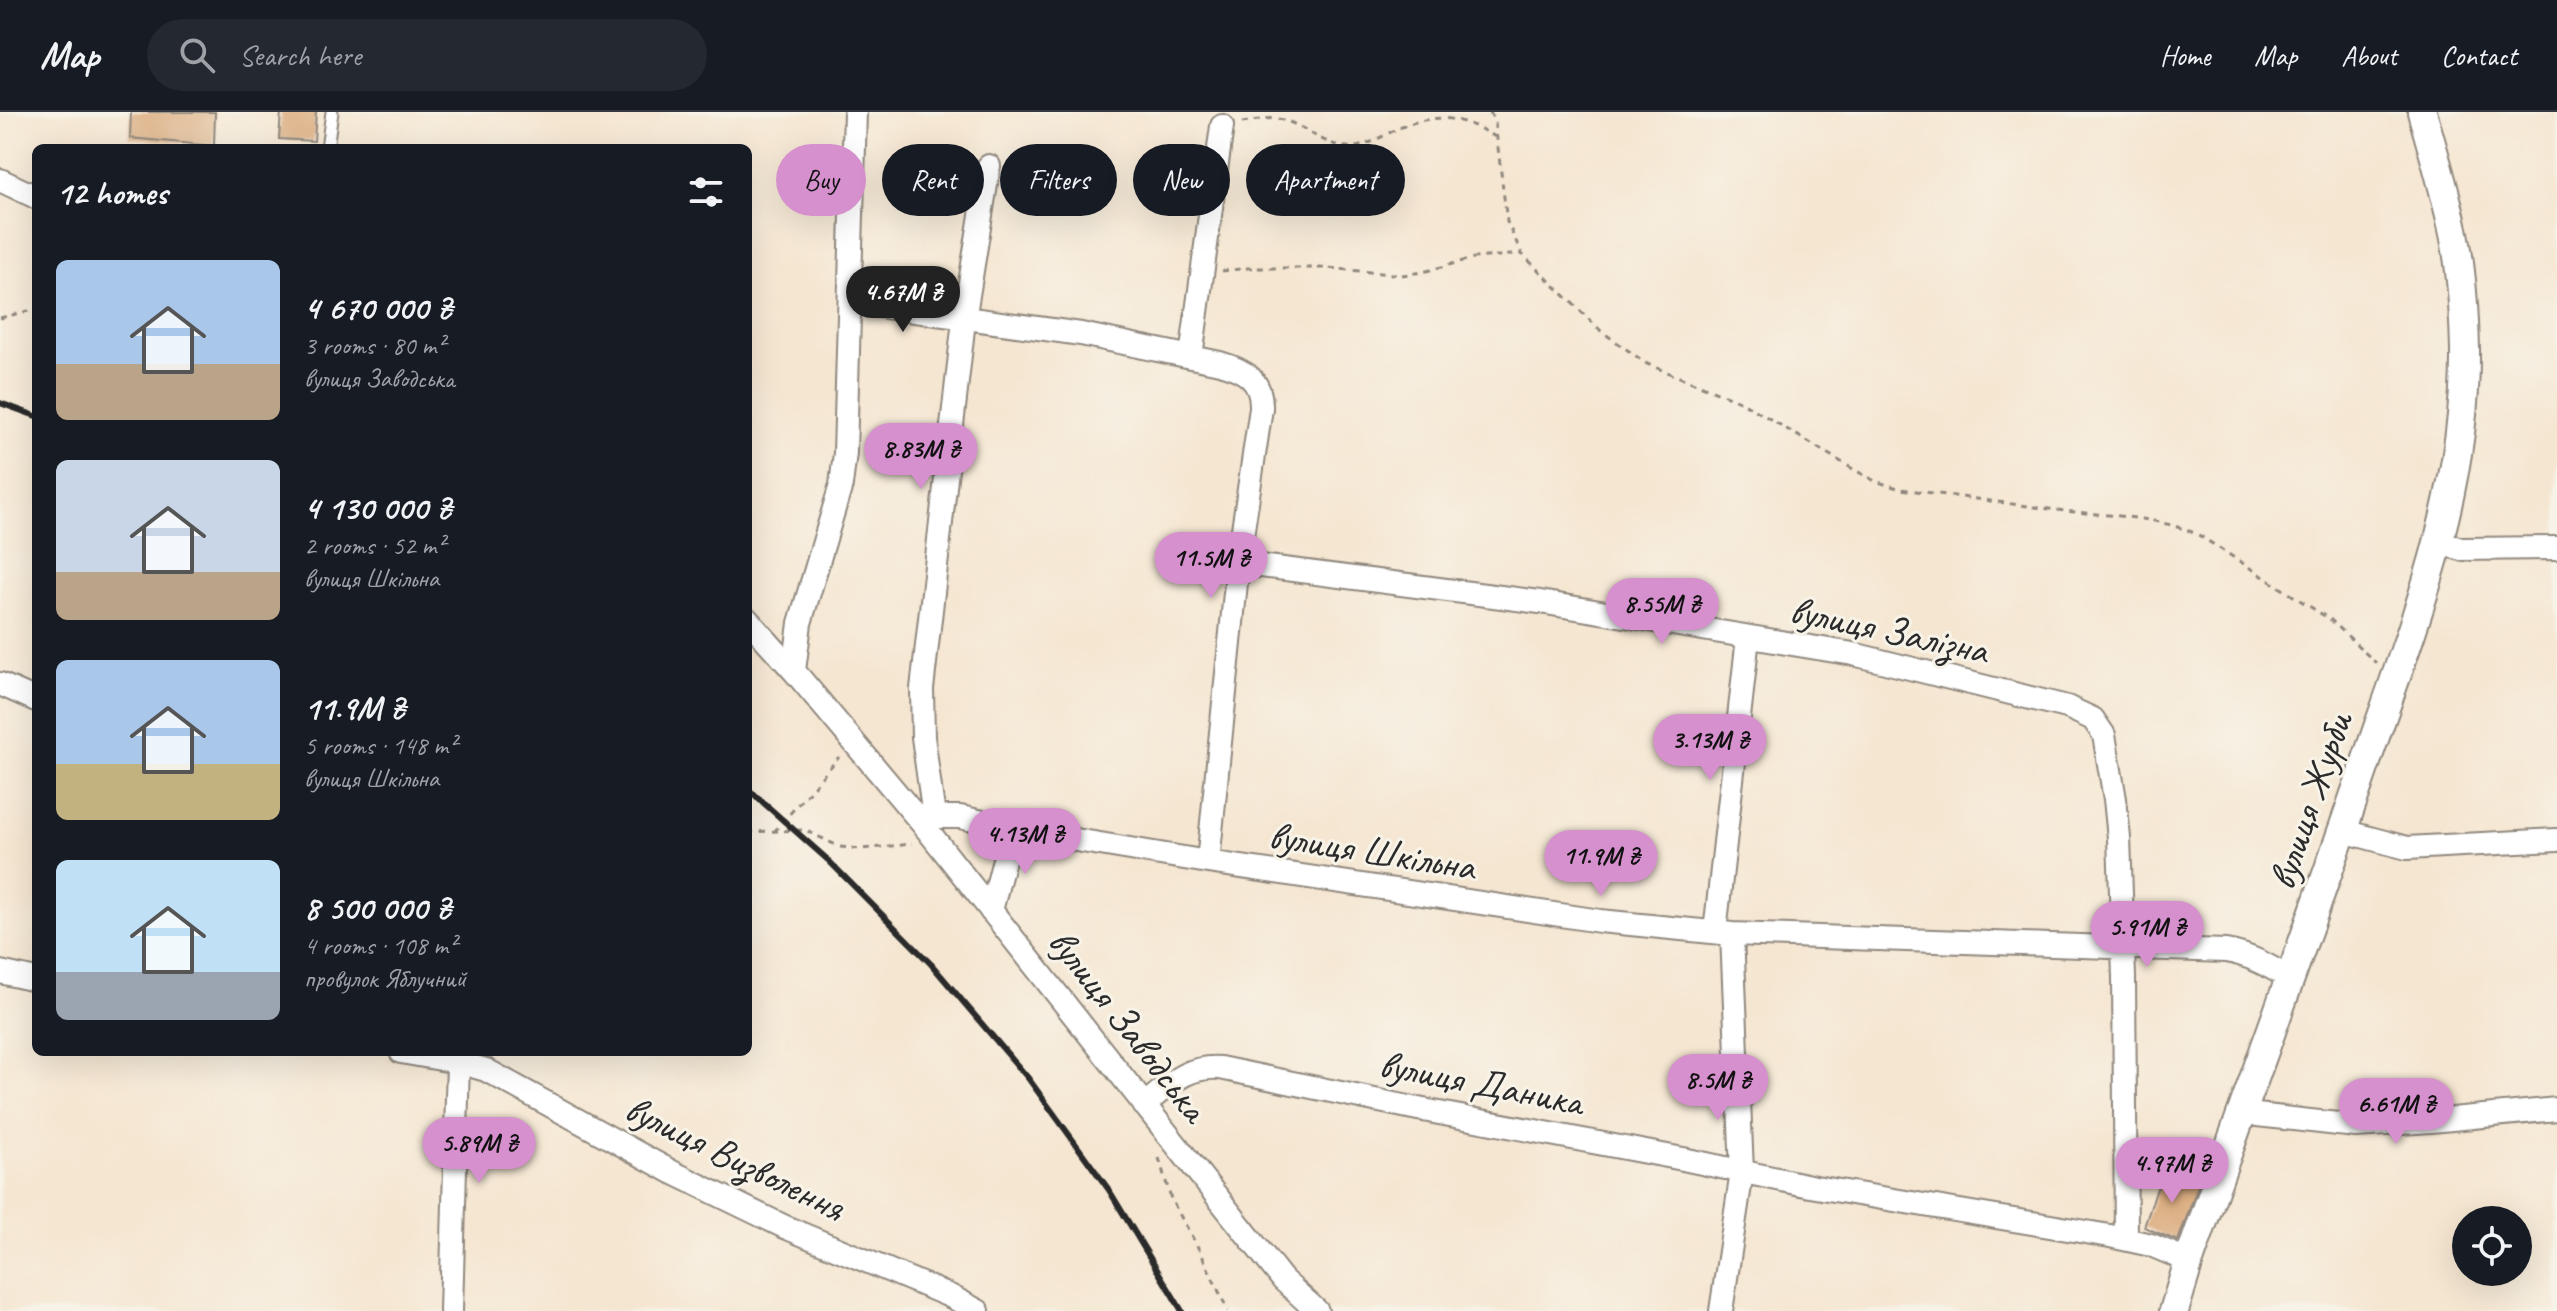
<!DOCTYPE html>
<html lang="en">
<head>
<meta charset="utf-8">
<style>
  :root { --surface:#171b24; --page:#242831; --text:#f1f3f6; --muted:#9ea1a6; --line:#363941; --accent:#d690ce }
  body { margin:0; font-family:Caveat,sans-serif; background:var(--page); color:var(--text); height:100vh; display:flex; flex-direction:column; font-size:30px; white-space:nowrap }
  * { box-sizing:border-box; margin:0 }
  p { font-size:26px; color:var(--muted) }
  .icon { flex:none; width:44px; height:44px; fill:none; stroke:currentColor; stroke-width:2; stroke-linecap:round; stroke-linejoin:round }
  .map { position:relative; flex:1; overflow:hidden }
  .drawer { position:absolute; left:32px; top:32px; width:720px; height:912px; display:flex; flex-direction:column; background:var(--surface); border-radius:12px; box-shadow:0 8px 32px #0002 }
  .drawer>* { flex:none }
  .hud { position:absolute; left:776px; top:32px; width:760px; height:72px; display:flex; gap:16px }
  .controls { position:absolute; left:2452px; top:1094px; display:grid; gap:16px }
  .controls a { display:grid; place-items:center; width:80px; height:80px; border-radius:50%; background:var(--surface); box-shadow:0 8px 32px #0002; font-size:40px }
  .price { position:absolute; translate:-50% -68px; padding:0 18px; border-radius:28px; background:var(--accent); color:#111; font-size:26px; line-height:52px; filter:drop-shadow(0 2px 4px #0008) }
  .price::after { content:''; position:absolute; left:50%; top:48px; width:24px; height:18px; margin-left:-12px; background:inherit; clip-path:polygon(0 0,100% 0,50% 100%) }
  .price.on { background:#222; color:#fff }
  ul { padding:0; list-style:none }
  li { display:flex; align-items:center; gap:24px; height:200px; padding:0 24px }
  li span { display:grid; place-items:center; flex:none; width:224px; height:160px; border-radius:12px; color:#555 }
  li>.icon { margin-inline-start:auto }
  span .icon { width:96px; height:96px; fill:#fffc; stroke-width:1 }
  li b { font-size:34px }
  h2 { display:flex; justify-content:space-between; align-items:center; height:96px; padding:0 24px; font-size:34px }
  .tag { padding:0 28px; border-radius:36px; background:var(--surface); box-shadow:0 8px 32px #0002; font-size:28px; line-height:72px }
  .tag.on { background:var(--accent); color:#111 }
  header { display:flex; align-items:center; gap:48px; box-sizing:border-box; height:112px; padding:0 40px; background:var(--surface); border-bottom:2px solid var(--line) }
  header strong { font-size:38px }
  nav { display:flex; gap:44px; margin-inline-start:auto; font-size:28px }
  .search { width:560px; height:72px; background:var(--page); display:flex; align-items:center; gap:20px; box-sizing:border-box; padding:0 28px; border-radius:44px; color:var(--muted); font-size:30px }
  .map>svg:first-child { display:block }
</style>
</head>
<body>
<header>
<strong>Map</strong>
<div class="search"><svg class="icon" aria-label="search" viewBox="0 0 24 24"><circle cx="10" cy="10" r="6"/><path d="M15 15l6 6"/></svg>Search here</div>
<nav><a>Home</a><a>Map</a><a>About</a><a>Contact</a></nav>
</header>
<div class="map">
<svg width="2557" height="1199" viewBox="0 0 2557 1199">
  <rect width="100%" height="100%" fill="#f7f3e8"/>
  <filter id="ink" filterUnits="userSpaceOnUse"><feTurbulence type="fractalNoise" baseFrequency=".0125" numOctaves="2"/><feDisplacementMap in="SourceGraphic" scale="16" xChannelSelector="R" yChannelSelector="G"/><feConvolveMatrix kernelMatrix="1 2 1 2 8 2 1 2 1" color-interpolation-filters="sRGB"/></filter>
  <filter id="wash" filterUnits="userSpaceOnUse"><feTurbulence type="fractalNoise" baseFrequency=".006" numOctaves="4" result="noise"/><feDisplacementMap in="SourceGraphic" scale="32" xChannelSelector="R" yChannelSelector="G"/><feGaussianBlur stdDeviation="1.8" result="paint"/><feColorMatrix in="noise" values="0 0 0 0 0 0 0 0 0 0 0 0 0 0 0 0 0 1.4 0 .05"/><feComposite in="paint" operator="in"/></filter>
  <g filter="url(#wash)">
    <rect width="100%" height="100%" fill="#f5e6d1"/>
    <g id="blocks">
      <path fill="#dcae82" d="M131,0H215L214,34L130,26Z
        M281,0H316L314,29L279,27Z
        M2163,1059L2200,1068L2178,1129L2144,1115Z"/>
    </g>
  </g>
  <g filter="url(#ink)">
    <use href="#blocks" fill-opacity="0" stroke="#90887e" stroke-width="2"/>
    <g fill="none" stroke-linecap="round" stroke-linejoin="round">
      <g stroke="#90887e" stroke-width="15">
        <path id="service" d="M327,36L332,0"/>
      </g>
      <g stroke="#90887e" stroke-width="26">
        <path id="minor" d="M855,0L845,341L841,373L800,511L794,559L925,715L1283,1168L1317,1199
          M0,68L36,85
          M850,190L1081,222L1220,251C1245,258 1262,268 1261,296L1238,451L1208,750
          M1191,245L1222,14
          M2439,430L2461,437L2557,436
          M1238,451L1540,490L1853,542L2067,595L2093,607L2104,623L2115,687L2119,726L2124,865L2126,1127
          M748,508L794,559
          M0,572L36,588
          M934,705L923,625L922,577L964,208L989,54
          M925,715L934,705H960L1034,721L1208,750L1600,809L1732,822L2226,839C2250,843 2269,854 2289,866
          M2343,719L2407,736L2557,728
          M991,799L1012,716
          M1715,820L1748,525
          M0,860L36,868
          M401,940L458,950L486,958L672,1060L785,1115L950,1184L978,1199
          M1144,993C1170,972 1185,954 1220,956L1418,997L1683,1047L1810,1074L2110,1124L2151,1133L2189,1149
          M2243,998L2257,1003L2356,1014L2431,1009L2557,997
          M451,1199L458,950L460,940
          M1721,1199L1742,1060L1732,822"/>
      </g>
      <g stroke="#90887e" stroke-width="32">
        <path id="tertiary" d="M2174,1199L2189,1149C2248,981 2310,815 2367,647C2413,515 2467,379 2465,237C2464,198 2462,156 2453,117C2445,78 2433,39 2422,0"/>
      </g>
      <path stroke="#90887e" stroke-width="3" stroke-dasharray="6 6" stroke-linecap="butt" d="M1490,0L1495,11L1507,110L1522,142L1601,219L1647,252L1742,290L1853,357L1875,369L1901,377C1956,384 2011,392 2065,399C2111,404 2155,404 2197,422L2331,508L2376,551
        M1242,11C1253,9 1268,5 1278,7C1303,11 1321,33 1347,35C1361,37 1375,28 1387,22C1430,0 1456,1 1497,26
        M1222,159L1248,156H1327L1402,163L1423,160L1474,146L1522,142
        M0,206L36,197
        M748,720L805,718L840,735L861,737L912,732
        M774,720L839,645
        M1159,1046L1171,1087L1201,1141L1228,1199"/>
      <use href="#service" stroke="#fff" stroke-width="11"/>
      <use href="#minor" stroke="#fff" stroke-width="22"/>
      <use href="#tertiary" stroke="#fff" stroke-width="28"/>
      <path stroke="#2b2b2b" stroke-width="6" d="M0,291L36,304
        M748,677L828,748L931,852L1028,966L1109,1078L1182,1199"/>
    </g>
  </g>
  <g text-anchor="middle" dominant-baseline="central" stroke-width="6" stroke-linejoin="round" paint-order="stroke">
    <g font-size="40" fill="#2b2b2b" stroke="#f7f3e8">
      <text transform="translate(1889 518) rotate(12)">вулиця Залізна</text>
      <text transform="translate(2310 689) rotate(-71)">вулиця Журби</text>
      <text transform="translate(1372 739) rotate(9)">вулиця Шкільна</text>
      <text transform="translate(1128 913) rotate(52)">вулиця Заводська</text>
      <text transform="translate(1481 971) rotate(11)">вулиця Даника</text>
      <text transform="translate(735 1046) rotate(26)">вулиця Визволення</text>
    </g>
  </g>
</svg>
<div class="controls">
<a><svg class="icon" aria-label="locate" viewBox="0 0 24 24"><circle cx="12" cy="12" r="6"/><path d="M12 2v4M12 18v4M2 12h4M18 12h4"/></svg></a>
</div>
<b class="price on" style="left:903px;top:222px">4.67M ₴</b>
<b class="price" style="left:921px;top:379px">8.83M ₴</b>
<b class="price" style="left:1211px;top:488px">11.5M ₴</b>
<b class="price" style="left:1662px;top:534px">8.55M ₴</b>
<b class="price" style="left:1710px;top:670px">3.13M ₴</b>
<b class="price" style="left:1025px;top:764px">4.13M ₴</b>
<b class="price" style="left:1601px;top:786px">11.9M ₴</b>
<b class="price" style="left:2147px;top:857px">5.91M ₴</b>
<b class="price" style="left:1718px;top:1010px">8.5M ₴</b>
<b class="price" style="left:2396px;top:1034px">6.61M ₴</b>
<b class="price" style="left:479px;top:1073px">5.89M ₴</b>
<b class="price" style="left:2172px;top:1093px">4.97M ₴</b>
<div class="hud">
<a class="tag on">Buy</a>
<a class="tag">Rent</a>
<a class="tag">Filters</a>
<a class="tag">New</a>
<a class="tag">Apartment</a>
</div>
<section class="drawer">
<h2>12 homes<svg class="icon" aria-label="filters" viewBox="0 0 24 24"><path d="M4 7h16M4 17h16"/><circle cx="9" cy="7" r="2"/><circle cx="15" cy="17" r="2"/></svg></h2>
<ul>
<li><span style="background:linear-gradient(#a9c7e8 65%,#b9a48a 0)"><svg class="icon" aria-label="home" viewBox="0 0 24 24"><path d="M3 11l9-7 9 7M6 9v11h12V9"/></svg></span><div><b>4 670 000 ₴</b><p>3 rooms · 80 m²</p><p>вулиця Заводська</p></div></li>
<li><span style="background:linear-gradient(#c9d6e8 70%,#b9a48a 0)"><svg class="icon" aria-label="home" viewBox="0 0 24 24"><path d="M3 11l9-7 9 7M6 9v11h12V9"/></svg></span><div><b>4 130 000 ₴</b><p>2 rooms · 52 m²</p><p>вулиця Шкільна</p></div></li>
<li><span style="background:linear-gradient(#a9c7e8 65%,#c2b280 0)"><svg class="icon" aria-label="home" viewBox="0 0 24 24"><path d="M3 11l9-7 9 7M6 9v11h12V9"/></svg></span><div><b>11.9M ₴</b><p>5 rooms · 148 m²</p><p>вулиця Шкільна</p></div></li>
<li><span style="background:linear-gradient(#bfe0f5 70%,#9aa5b1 0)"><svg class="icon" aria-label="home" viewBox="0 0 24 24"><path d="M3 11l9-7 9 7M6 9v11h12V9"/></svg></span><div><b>8 500 000 ₴</b><p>4 rooms · 108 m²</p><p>провулок Яблучний</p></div></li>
</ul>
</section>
</div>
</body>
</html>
